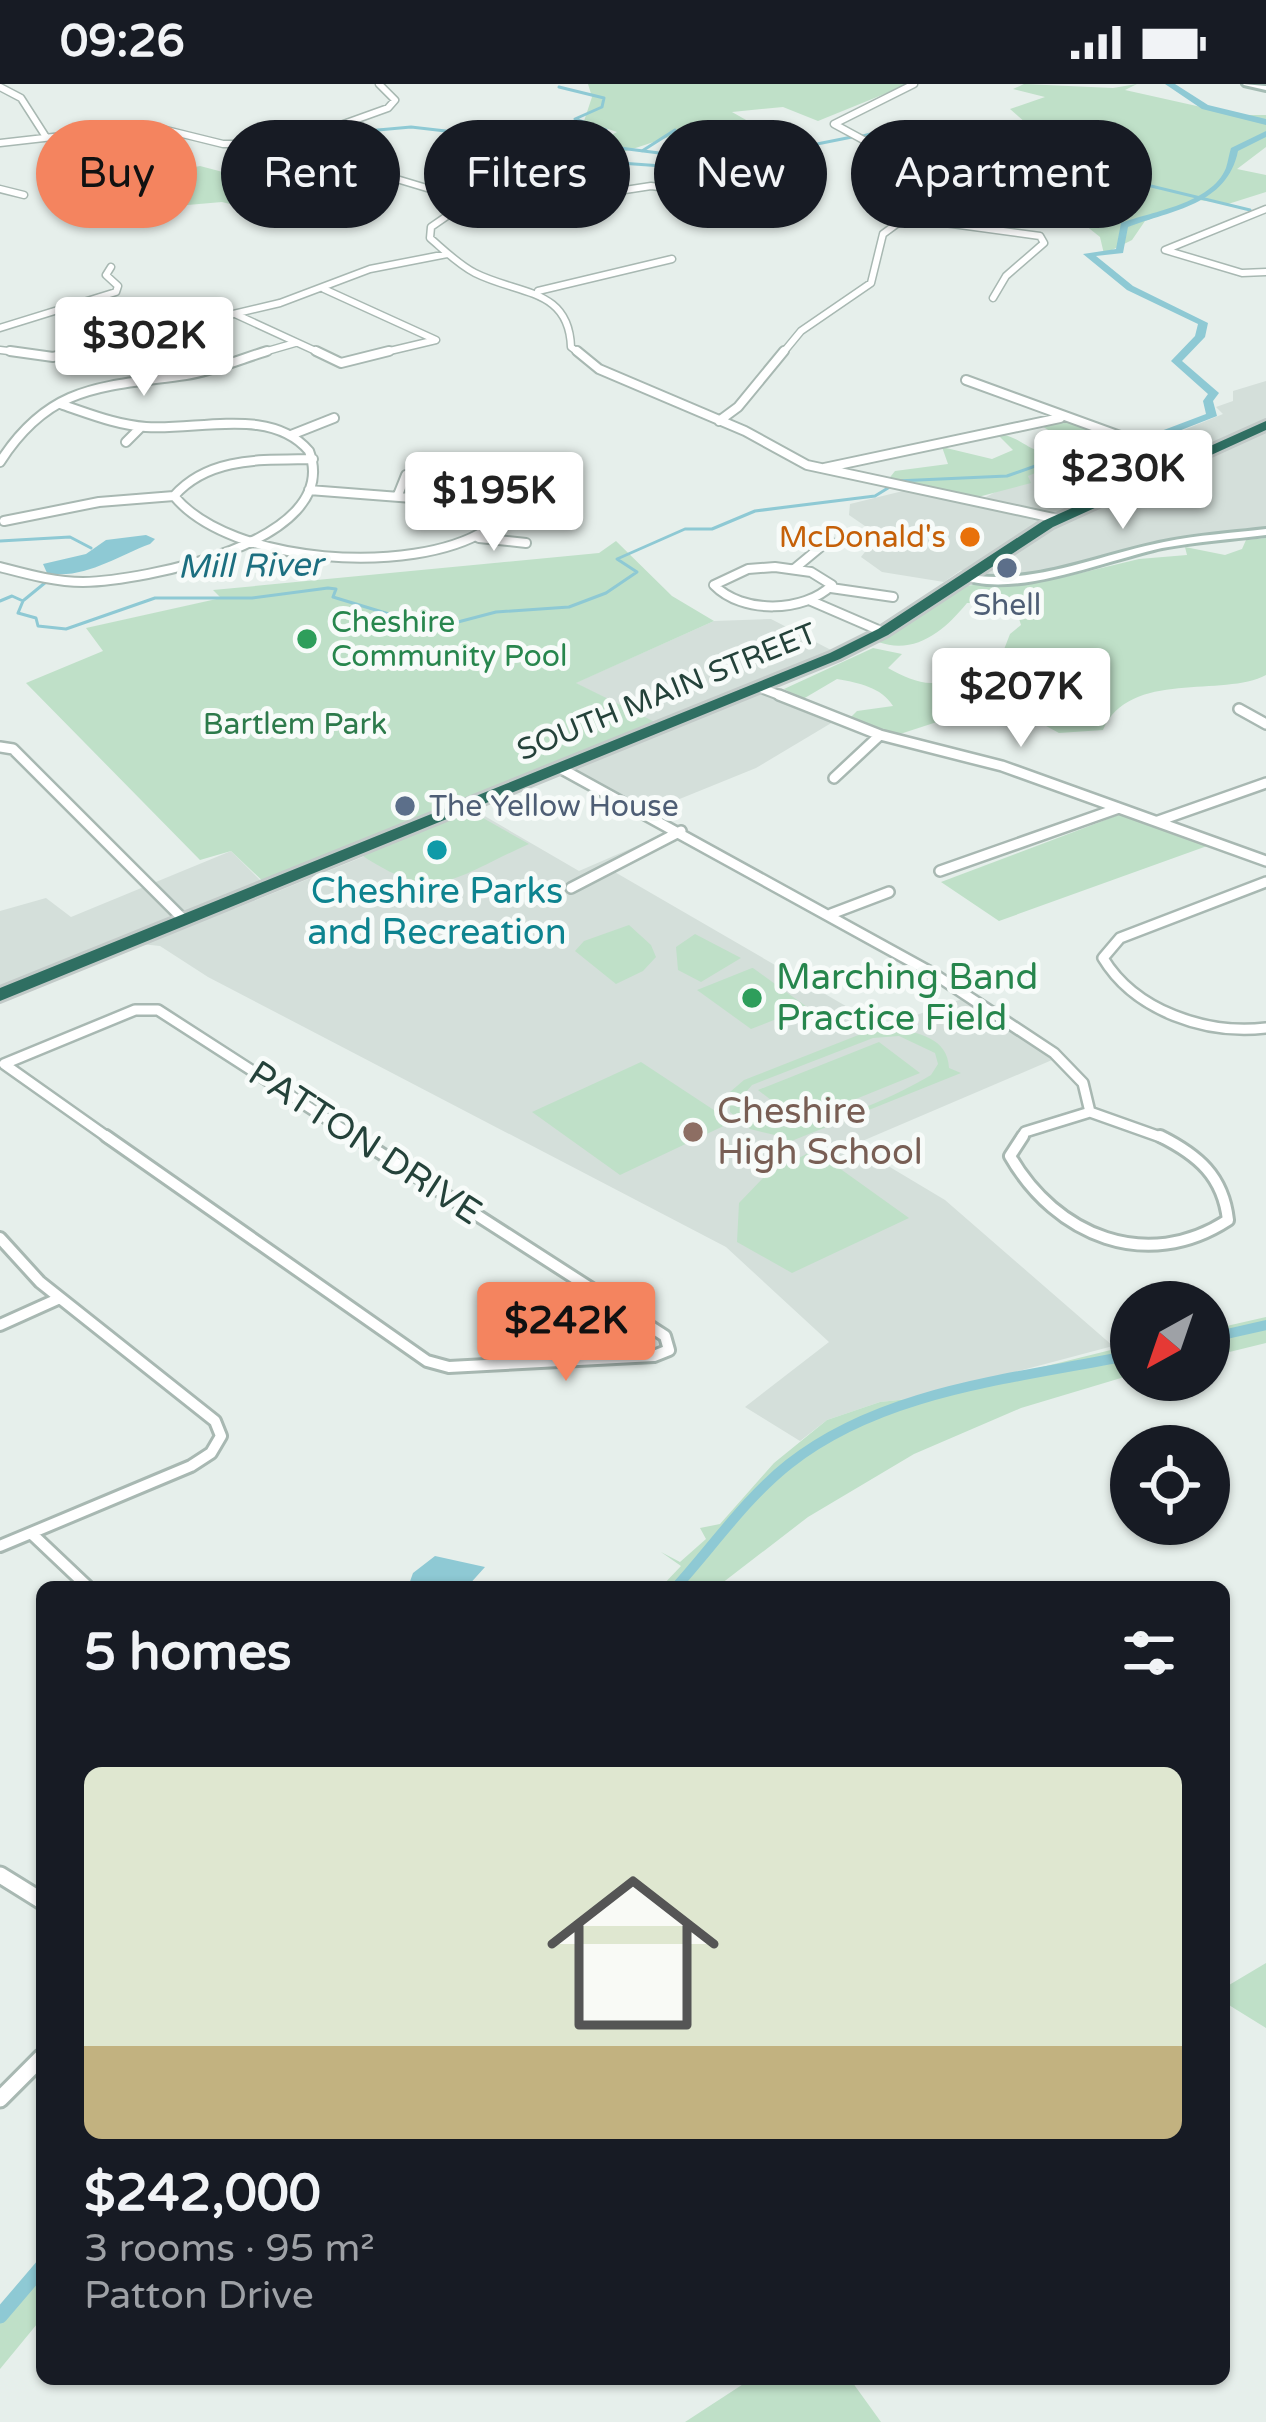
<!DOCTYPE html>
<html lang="en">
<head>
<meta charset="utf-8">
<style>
  :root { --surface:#171b24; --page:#20242c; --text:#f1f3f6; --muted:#9ea1a6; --accent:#f4845f }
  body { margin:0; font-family:"Varela Round",sans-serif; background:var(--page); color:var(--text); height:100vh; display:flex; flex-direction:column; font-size:45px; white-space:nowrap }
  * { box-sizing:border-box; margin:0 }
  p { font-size:39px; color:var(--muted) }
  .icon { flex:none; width:66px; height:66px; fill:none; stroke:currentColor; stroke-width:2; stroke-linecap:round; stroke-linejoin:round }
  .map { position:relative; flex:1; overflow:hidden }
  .sheet { position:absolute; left:36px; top:1497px; width:1194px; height:804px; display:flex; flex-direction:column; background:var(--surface); border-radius:18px; box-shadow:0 3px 9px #0004 }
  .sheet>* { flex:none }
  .banner { position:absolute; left:36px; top:36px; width:1194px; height:108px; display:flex; gap:24px }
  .needle { width:78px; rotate:220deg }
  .controls { position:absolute; left:1110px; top:1197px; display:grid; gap:24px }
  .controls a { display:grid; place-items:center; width:120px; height:120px; border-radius:50%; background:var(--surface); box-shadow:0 3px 9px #0004; font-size:60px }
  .price { position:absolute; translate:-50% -102px; padding:0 27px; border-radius:12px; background:#fff; color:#222; font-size:39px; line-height:78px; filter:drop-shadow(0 3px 6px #0008) }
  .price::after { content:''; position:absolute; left:50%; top:72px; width:36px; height:27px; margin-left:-18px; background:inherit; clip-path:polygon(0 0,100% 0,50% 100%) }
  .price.current { background:var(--accent); color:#111 }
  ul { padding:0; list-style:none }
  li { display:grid; align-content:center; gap:24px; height:636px; padding:0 48px }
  li span { display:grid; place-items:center; height:372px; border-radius:18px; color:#555 }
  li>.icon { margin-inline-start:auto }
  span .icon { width:216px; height:216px; fill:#fffc; stroke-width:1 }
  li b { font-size:51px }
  h2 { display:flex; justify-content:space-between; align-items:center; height:144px; padding:0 48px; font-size:51px }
  .chip { padding:0 42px; border-radius:54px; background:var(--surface); box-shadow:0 3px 9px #0004; font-size:42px; line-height:108px }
  .chip.current { background:var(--accent); color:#111 }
  .status { display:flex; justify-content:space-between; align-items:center; height:84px; padding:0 60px; background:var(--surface); direction:ltr }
  .status svg { height:33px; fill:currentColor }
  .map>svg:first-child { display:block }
</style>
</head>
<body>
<div class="status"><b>09:26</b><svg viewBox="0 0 49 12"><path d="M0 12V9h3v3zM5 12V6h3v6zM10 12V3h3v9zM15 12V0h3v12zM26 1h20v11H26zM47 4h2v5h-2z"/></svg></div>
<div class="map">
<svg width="1266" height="2338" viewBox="0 0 1266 2338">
  <rect width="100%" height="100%" fill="#e6efeb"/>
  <path fill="#d4dfda" d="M1266,297V445L1181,456L1037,489L987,493L961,486L944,498L882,488L861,473L878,451L849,431L850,420L907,406L956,415L986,413L1049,380L1167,353L1223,330L1216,323L1233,317V307Z
    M771,535L831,566L657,640L575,599L714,537Z
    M761,609L833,638L756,684L650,727L571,685Z
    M476,727L579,787L669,748L681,755L613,787L882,943L962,915L1039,966L1052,976L853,1061L945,1116L1113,1262L917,1314L880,1318L827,1336L800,1357L745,1323L829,1258L726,1163L208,893L160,862L113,857L0,903V827L46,814L71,833L231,767L261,797L234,825Z"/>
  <path fill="#bfe0c8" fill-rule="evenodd" d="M588,0H909L818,37L783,23L732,28L762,45L684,48L578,83L565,75L617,48L584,37L592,13Z
    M1024,0L1113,4L1137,0L1125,6L1237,31H1266V63L1237,85L1266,91V108L1228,120L1199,116L1145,137L1132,156L1104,170L1100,153L1075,133L1019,127L1017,97L1087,86L1072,80L1010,25L1045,13L1013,5Z
    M200,82L298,108L281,113L269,107L242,123L222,118L176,122L114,109L163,89Z
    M1051,332L1131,359L1079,371L1028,392L1031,399L978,413L887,397L895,387L948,380L942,363L992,375L1013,366L997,350C1026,352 1030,376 1058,363L1049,356L1058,352L1032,336Z
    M1266,454V591C1224,614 1129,585 1103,646L1059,649L1024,630L986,622L897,651L849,635L857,627L893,622C881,603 859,599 837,595L803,615L784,605L873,564L902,570L888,584C912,597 936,608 959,588L961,568H1003L1010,550L1021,541L1014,519H967C944,547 916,571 878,558L963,502L1064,493L1139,475L1187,471L1185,463L1225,471L1242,465L1246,456Z
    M616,457L672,512L714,537L576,599L663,642L471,720L483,734L529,760C450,795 436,822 357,768L269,803L231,767L200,776L26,599L103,567L86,544L221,514L213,506L599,469Z
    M1129,727L1221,757L999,837L941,798Z
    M629,841L651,861L656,873L643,887L616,900L575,867L584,857Z
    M695,850L741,874L701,898L678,886L676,863Z
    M752,884H753L807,923L751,945L697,906Z
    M893,945C918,948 948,954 949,984L961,989L784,1060L779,1052L750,1045L730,1028V1008L744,996L861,950ZM899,952L935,969L938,980L931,991C891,1015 779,1069 742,1027L740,1015L752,1001L873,954Z
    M879,958L920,989L799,1038L758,1006Z
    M641,978L732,1038L620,1091L532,1028Z
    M814,1066L909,1134L792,1189L737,1158L739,1119L766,1091Z
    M1266,1233V1259L1209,1273V1246Z
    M1131,1261V1291L1021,1324L914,1370L808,1433L717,1503H661L681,1482L661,1468L680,1478L706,1455L700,1444L720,1440L774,1379L827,1336L880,1318L917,1314Z
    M1266,1879V1944L1224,1918V1904Z
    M42,2175V2234L0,2285V2232Z
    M751,2295H850L881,2338H685Z"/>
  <path fill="#8ec9d4" d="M146,451L155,455L150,460C117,472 84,496 47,489L43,480L86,470L106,456Z
    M435,1472L485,1483L467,1503H408L413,1489Z"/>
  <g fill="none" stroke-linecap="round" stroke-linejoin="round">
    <path stroke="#8ec9d4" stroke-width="3" d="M559,3L604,14L602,23L575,35L606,46L597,57L604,62L675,71L700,67
      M323,51L411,43L498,53L492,59L537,73L662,82L685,79L703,68L767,70L852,53
      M863,52L907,40L957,38L1007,67L1250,126
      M642,67L675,46
      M896,397L1007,392L1069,370L1129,360
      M0,457L70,453L91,464
      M24,516L46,498
      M0,517L12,512L23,517L18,529L36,534L38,542L66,545L155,514H252L328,504L336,505L333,513L435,544L496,528L569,523L606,509L637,488L617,475L685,445H712L755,427L875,412L888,404"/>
    <path stroke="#8ec9d4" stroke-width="10" d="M1209,1254L1266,1241
      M676,1503C713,1462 746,1414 789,1380C884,1305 1016,1295 1131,1271"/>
    <path stroke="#8ec9d4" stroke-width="15" d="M0,2232L42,2183"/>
    <path fill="#8ec9d4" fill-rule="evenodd" d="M1165,0H1175L1208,21L1266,35V41L1202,25Z
      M1266,47V53L1238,67C1227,121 1172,126 1128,143L1123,169L1096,172L1133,202L1208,239L1205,253L1182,277L1219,309L1213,317L1217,332L1148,359H1140V355L1206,330L1203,317L1208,310L1171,277L1195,252L1198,240L1127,206L1083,170L1116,165L1121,139C1153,127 1211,120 1226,84C1228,77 1229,71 1231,64Z"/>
    <g stroke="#a8b8b2" stroke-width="9">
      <path id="street-far4" d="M0,3L21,14L46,53
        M312,50L370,87L460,114V123L431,143L430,154C444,166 459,181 475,189C519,211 569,204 571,263L580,270
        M0,59L150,42L223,60H253L324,47L388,24L395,16L379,0
        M0,105L24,111
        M463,118L514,123L651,102L707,109
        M1266,125L1165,166L1242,189L1266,188
        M908,134L1040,152L1044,159L1006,192L993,214
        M324,205L436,256L377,270
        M538,207L672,175
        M235,230L322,270
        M0,244L116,208L118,202L106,191L111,183
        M0,266L33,270
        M64,270L280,219L370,185L447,170
        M257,270L295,259
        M782,270L801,247L871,199L883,150L917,125V85L834,40L914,0"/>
    </g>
    <g stroke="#a8b8b2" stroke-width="12">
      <path id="street-far3" d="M10,267L53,273L77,267
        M316,267L341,279L389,267
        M577,267L599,285L745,347L807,381L1058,435
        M966,296L1186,376
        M719,337L738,323L784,267
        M291,351L334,334
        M126,358L141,343
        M0,378C50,300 102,303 186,291C213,287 241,275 267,267
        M824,384L1060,334
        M309,406L451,417L478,428L486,446C413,492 231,481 174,412C209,372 264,376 313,375
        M398,411L406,391
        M467,423L529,402
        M4,437L99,418L174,412
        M479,454L526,459
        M0,483C27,490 55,498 83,498C141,497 344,459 309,367C271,322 197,347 146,343C117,341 90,330 63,321
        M775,483L811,488L832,501C804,529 742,530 714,501L748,485Z
        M794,485L829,456
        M831,504L893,513
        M809,516L883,548
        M758,603L787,614"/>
    </g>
    <g stroke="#a8b8b2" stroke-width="14">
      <path id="street-far2" d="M779,611L880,651L1002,682L1266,777
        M1239,625L1266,640
        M0,663L13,665L184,836
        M560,684L934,890L1054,969L1083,999L1090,1028
        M834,694L880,651
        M1158,737L1266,699
        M940,787L1119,724
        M1266,798L1120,854L1103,874C1135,927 1206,951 1266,944
        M571,804L681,747
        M831,830L889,808
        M110,1055L4,980L135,926H158L358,1055
        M1021,1055L1025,1048L1090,1028L1166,1055"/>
    </g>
    <g stroke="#a8b8b2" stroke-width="16">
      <path id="street-far1" d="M106,1052L427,1277L449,1283L654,1272L669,1266L665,1252L354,1052
        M1023,1052L1010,1072C1056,1152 1147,1189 1228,1136C1223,1092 1198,1071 1160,1052
        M0,1154L40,1198L215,1337L221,1352L211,1369L191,1382L0,1462
        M0,1241L60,1214
        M31,1449L88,1503"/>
    </g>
    <g stroke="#a8b8b2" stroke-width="21">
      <path id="street" d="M0,1791L42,1817
        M0,2015L42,1973"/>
    </g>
    <g stroke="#a4bbb3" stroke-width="6">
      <path id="secondary" d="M1243,0L1266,2V6L1244,1Z
        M1266,445V451C1231,455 1196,458 1162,464C1106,476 1011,517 958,493L963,490C1032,503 1097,471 1164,458C1198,451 1232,449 1266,445Z"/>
    </g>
    <g stroke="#c2cac8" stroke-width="6">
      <path id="highway" d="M1266,337V346L1053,443L888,551L840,575L0,917V904L830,569L878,545L1043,437Z"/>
    </g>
    <use href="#street-far4" stroke="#fff" stroke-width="6"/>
    <use href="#street-far3" stroke="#fff" stroke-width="8"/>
    <use href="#street-far2" stroke="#fff" stroke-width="9"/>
    <use href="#street-far1" stroke="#fff" stroke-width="10"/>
    <use href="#street" stroke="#fff" stroke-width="15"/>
    <use href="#secondary" fill="#fff" fill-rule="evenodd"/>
    <use href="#highway" fill="#2f6f62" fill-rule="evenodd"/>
  </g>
  <circle fill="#e8710a" stroke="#f7fbf9" stroke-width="4.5" cx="970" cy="453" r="12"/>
  <g fill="#5c6f8a" stroke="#f7fbf9" stroke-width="4.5">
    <circle cx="1007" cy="484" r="12"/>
    <circle cx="405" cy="722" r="12"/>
  </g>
  <g fill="#2e9e5b" stroke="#f7fbf9" stroke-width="4.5">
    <circle cx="307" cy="555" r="12"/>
    <circle cx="752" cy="914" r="12"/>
  </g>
  <circle fill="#0f9aa8" stroke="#f7fbf9" stroke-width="4.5" cx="437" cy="766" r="12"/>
  <circle fill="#8d6e63" stroke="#f7fbf9" stroke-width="4.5" cx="693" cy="1048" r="12"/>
  <g text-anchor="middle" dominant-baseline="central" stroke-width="10" stroke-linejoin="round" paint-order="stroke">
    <g font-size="30" fill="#c56008" stroke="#f7fbf9" text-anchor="end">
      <text x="946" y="453">McDonald's</text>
    </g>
    <g font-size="30" fill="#4e5e75" stroke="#f7fbf9">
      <text x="1007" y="521">Shell</text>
      <text x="429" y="722" text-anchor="start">The Yellow House</text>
    </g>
    <g font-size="30" fill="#27864d" stroke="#f7fbf9" text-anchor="start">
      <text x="331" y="538">Cheshire<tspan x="331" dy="34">Community Pool</tspan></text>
    </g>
    <g font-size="30" fill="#24423a" stroke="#f7fbf9">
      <text transform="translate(667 608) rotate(-22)">SOUTH MAIN STREET</text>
    </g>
    <g font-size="30" fill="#2d7a4b" stroke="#f7fbf9">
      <text x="295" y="640">Bartlem Park</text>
    </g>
    <g font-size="33" font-style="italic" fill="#1c6f80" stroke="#f7fbf9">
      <text transform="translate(250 482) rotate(-1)">Mill River</text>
    </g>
    <g font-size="36" fill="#0d838f" stroke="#f7fbf9">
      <text x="437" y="807">Cheshire Parks<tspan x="437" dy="41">and Recreation</tspan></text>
    </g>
    <g font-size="36" fill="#27864d" stroke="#f7fbf9" text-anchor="start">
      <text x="776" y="893">Marching Band<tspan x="776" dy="41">Practice Field</tspan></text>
    </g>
    <g font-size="36" fill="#785e54" stroke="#f7fbf9" text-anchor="start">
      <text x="717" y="1027">Cheshire<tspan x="717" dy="41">High School</tspan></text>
    </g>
    <g font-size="36" fill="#24423a" stroke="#f7fbf9">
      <text transform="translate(365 1059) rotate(33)">PATTON DRIVE</text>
    </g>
  </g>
</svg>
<div class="controls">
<a><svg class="needle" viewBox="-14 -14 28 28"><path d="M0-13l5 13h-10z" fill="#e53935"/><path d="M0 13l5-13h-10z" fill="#9ea1a6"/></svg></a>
<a><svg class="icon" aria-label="locate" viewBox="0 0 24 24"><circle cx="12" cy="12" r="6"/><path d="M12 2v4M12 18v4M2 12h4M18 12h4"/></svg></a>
</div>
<b class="price" style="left:144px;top:315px">$302K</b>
<b class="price" style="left:1123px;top:448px">$230K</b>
<b class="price" style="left:494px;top:470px">$195K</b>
<b class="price" style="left:1021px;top:666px">$207K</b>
<b class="price current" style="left:566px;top:1300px">$242K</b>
<div class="banner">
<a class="chip current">Buy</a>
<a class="chip">Rent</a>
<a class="chip">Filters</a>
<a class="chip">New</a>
<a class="chip">Apartment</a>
</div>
<section class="sheet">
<h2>5 homes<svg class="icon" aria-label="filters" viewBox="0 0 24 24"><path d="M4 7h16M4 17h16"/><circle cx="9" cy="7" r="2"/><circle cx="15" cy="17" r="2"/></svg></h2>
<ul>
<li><span style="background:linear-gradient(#dfe7d0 75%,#c2b280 0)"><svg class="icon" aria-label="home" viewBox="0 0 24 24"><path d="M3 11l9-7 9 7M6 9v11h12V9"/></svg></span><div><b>$242,000</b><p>3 rooms · 95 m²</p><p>Patton Drive</p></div></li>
</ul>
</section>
</div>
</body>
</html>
